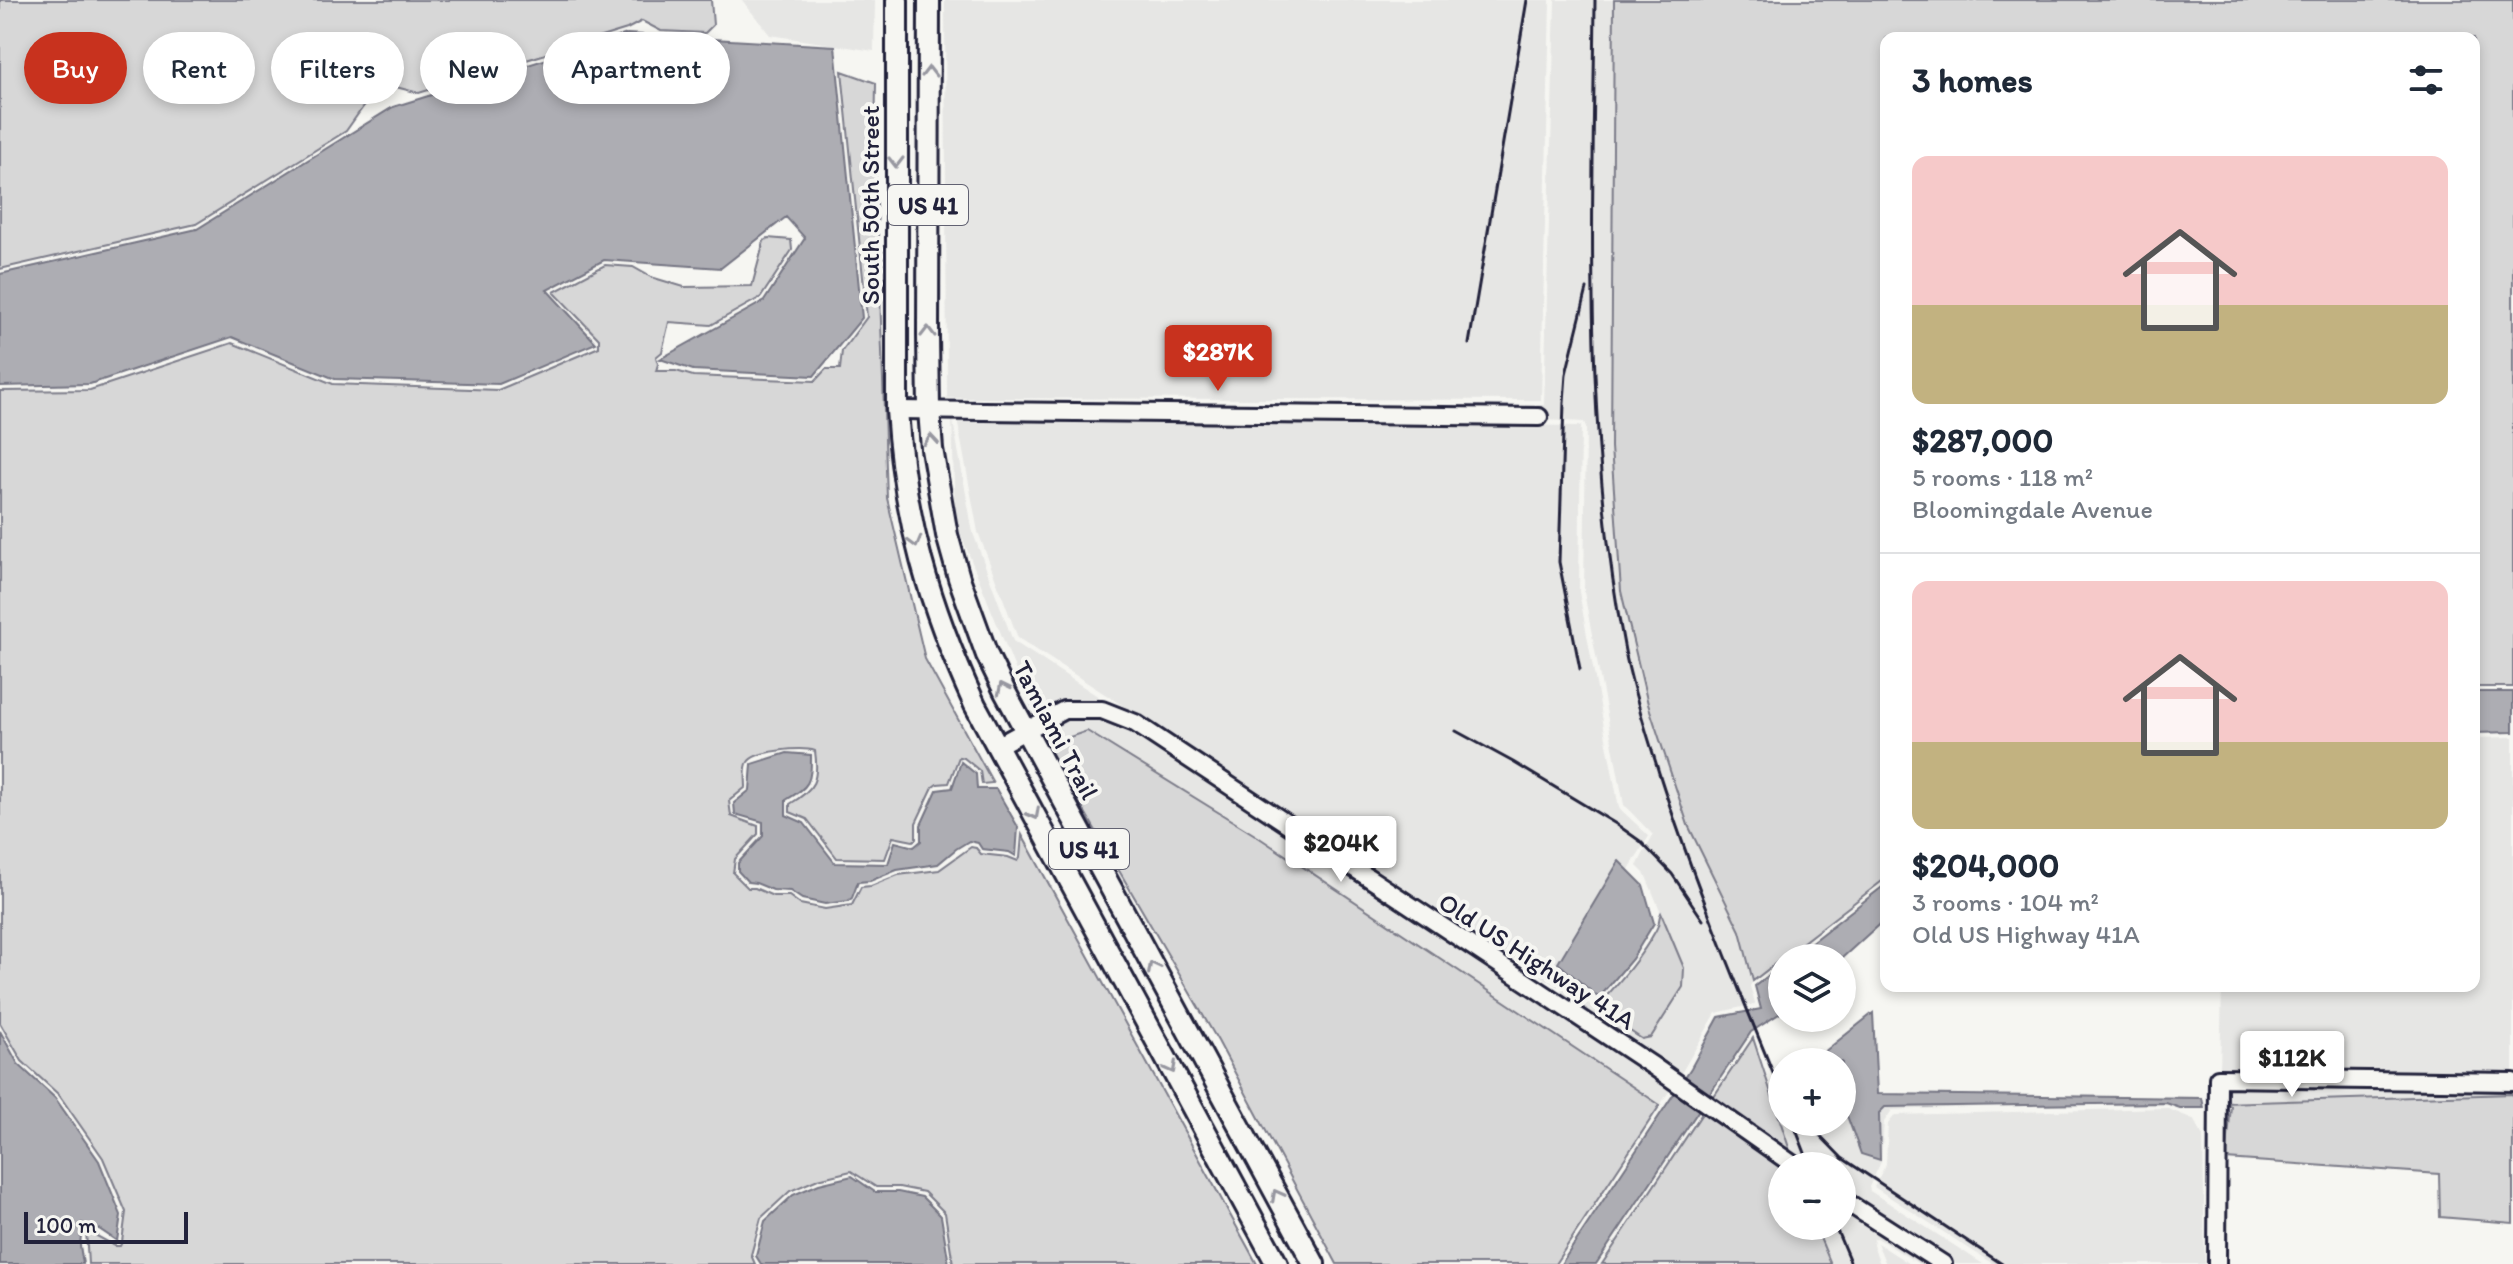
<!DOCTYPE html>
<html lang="en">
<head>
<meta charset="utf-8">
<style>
  :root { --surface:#fff; --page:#f6f6f7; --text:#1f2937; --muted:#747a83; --line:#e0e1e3; --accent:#c8321e }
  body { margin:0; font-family:Itim,sans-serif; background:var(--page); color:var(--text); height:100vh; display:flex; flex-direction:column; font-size:30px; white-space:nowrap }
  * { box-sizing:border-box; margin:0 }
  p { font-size:26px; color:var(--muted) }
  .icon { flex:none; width:44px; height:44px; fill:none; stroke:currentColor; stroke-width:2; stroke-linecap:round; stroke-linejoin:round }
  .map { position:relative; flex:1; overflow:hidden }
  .sheet { position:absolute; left:1880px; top:32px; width:600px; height:960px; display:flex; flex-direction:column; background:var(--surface); border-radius:16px; box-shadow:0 4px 12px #0003 }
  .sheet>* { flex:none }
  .hud { position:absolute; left:24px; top:32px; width:760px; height:72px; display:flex; gap:16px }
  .controls { position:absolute; left:1768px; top:944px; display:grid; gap:16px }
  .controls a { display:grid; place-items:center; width:88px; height:88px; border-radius:50%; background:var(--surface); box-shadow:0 4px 12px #0003; font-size:40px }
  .scale { position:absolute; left:24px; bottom:20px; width:164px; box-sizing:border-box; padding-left:8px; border:4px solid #22223b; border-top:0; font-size:22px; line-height:28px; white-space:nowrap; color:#22223b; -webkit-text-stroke:6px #f6f6f2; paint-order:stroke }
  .price { position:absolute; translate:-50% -68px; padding:0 18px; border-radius:8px; background:#fff; color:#222; font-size:26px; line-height:52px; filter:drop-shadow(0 2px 4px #0008) }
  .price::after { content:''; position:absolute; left:50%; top:48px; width:24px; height:18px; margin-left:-12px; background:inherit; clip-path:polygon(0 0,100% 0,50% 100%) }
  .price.active { background:var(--accent); color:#fff }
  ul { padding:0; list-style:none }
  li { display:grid; align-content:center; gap:16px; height:424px; padding:0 32px }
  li+li { border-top:2px solid var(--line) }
  li span { display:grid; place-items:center; height:248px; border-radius:16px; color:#555 }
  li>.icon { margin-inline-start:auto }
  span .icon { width:144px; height:144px; fill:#fffc; stroke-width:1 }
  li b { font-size:34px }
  h2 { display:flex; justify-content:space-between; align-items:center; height:96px; padding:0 32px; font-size:34px }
  .chip { padding:0 28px; border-radius:36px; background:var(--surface); box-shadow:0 4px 12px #0003; font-size:28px; line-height:72px }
  .chip.active { background:var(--accent); color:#fff }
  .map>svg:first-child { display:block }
</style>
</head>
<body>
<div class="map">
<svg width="2513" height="1264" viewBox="0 0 2513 1264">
  <rect width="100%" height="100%" fill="#f6f6f2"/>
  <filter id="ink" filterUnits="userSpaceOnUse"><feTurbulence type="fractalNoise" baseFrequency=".0125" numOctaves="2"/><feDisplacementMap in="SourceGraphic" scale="16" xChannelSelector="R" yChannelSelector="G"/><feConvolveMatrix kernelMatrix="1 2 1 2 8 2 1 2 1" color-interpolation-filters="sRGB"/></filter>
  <g filter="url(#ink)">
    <path fill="#e6e6e4" d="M742,0H875L874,51L770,35Z
      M945,0H1550L1541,400L947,398Z
      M1555,0H1614L1611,447L1621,591L1648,704L1688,825L1740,931L1753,981L1750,986L1755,1004L1716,1013L1679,1077L1555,992H1559L1564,987L1642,1039L1684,968L1645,874L1637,866L1653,835L1624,805L1584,592L1586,427L1584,422L1545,420L1544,410L1063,405H1544Z
      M952,416L973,533L1013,641L1119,710L1035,718L955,520Z
      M957,419L1581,426L1579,592L1619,808L1649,836L1558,987L1018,638L978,532Z
      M1066,716H1101L1133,729L1672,1087L1660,1105L1255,835L1088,731L1046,745L1040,730Z
      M2513,737V1075L2220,1072L2222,986H2474V738Z
      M1782,1078V1122H1842V1102L1861,1153L1880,1159L1879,1113L1885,1107H1972L1892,1110L1884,1122L1881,1162L1869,1187L1870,1191L1983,1264H1955L1842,1192V1166H1805L1792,1157L1770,1086Z
      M2224,1084L2513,1088V1094L2223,1103Z
      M2166,1108L2193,1119L2203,1136L2205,1264H1993L1874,1187L1886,1164L1888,1124L1895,1115Z
      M1842,1207L1932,1264H1919L1877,1238L1874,1239L1873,1245L1880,1264H1831L1815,1226H1842Z
      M1877,1243L1910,1264H1886Z"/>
    <path fill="#d7d7d7" stroke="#7c7c89" stroke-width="2" d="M0,0H711L713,25L705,33L661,31L642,21L627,29L419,93L380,83L346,131L196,224L0,269Z
      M1614,0H2513V687H2474V38H1886V878L1753,981L1740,931L1688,825L1648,704L1621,591L1611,447Z
      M842,71L876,83L875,145L887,498L925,659L993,783L982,784L980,771L964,758L959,757L949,783L937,784L933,787L916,823V839L913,841L893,837L885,859L837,858L807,819L790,812V804C815,789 819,780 815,751C803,747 755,750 748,762C744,767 746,781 746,787L729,801L731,816L758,826V834L735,859L733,873L748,888H755L773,896H789L800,904L825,909L852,905L861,887L871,886L898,875L939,870L971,847L976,848L981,854L1008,857L1018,861L1020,858L1022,835L1257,1264H953L945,1213L924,1192L899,1187H876L851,1171L818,1179L790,1191L761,1218L751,1255L755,1264H88L86,1230L115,1246H120L122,1242L126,1212L103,1158L59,1095L22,1061L0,1023V391L90,390L232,343L333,384L498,390L599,347V339L554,292L605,265L633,267L651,277L684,287L752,286L764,241L768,238L791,240L792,250L761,297L711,325L669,322L662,352L656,357L658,364L656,371H676L693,376L815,381L826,369H840L842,351L867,317Z
      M1087,731L1255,835L1660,1105L1555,1264H1337L1218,1041L1046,745Z
      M1661,913L1684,968L1683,987L1651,1037L1642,1039L1594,1007L1597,1002L1602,1001C1622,979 1641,957 1656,930C1660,924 1658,919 1661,913Z
      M1753,1038L1792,1157L1712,1099Z
      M2513,1094V1223L2440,1217L2439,1174L2226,1159L2231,1106L2223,1103Z
      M1705,1109L1782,1166V1226H1815L1831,1264H1602Z"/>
    <path fill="#adadb3" stroke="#757583" stroke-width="2" d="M627,34L835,46L862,318L814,376L693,370L660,359L764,301L805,238L786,217L721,268L604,260L547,290L596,343L499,384L335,379L232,337L90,384L0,386V274L197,229L393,107Z
      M2474,692H2513V732L2474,733Z
      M787,753L811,755C811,783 810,786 786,800V815L804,823L835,863L888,864L895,842L914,847L921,841V825L937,790L952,788L961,762L976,774L977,789H996L1018,827L1016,856L1009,852L982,849L978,843L969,841L956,849L938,864L897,870L870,881L858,882L852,898L848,901L825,904L802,899L790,891L773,890L756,883L748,882L738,871V863L763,836V822L735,814L734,803L750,790L752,764Z
      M1619,861L1643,885L1654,923L1632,959L1599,998L1558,963Z
      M1886,884V918L1842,958H1791Z
      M1782,965V1012L1751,1032L1596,1264H1561L1691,1068L1719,1017L1761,1009L1755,986Z
      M1873,1013L1877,1094L2202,1098L2204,1108H2180L2166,1103L1885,1107L1879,1113L1880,1160L1861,1154L1842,1102V1062H1828L1824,1052Z
      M0,1031L18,1064L55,1098L99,1161L121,1215L117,1241L99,1229L82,1223L80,1246L83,1264H0Z
      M852,1176L875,1192H898L922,1197L941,1216L949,1264H761L756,1256L765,1221L793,1195L819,1184Z"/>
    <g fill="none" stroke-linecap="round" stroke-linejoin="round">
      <g stroke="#22223b" stroke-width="22">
        <path id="minor" d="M897,410L1539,417
          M997,746L1064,710H1102L1135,723L1653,1066L1795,1166
          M1842,1199L1943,1264
          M2217,1264L2218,1078L2513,1082"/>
      </g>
      <g stroke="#22223b" stroke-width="26">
        <path id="major" d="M897,0V410C904,520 929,605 975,705L1277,1264
          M929,0L928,336L929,410L932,449L947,535L959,578L987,655L1005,692L1314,1264"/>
      </g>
      <use href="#minor" stroke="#f6f6f2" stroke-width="16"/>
      <use href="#major" stroke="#f6f6f2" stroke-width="20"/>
      <path stroke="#22223b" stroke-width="3" d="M1595,0C1593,217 1583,437 1625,651C1633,693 1647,733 1659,773C1694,883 1739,989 1782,1095
        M1469,344L1527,0
        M1580,669L1559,562L1564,402L1566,374L1587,289
        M1456,731L1513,762L1616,824L1640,841L1672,874L1703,920
        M1793,1122L1810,1166
        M1807,1122L1842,1158L2002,1264
        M1835,1226L1851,1264"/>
    </g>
    <defs><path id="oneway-chevron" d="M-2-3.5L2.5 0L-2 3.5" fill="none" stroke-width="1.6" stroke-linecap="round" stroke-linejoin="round" transform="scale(2)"/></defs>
    <g stroke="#9797a0">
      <use href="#oneway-chevron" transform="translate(929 72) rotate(-90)"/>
      <use href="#oneway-chevron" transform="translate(896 162) rotate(90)"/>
      <use href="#oneway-chevron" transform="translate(928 332) rotate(-90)"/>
      <use href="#oneway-chevron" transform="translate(931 440) rotate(-95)"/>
      <use href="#oneway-chevron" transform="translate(915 542) rotate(75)"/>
      <use href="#oneway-chevron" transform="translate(1003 688) rotate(-116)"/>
      <use href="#oneway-chevron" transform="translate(1034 814) rotate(62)"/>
      <use href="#oneway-chevron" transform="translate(1153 967) rotate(-118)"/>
      <use href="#oneway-chevron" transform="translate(1171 1068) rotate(62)"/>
      <use href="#oneway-chevron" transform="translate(1277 1195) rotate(-118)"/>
    </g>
  </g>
  <g text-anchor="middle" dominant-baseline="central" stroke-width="8" stroke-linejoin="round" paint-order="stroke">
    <g fill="#f6f6f2" stroke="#626272" stroke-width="2">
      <rect x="888" y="185" width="80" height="40" rx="6"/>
      <rect x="1049" y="829" width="80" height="40" rx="6"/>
    </g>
    <g font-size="24" font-weight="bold" fill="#22223b">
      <text x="928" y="205">US 41</text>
      <text x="1089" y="849">US 41</text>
    </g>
    <g font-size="26" fill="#22223b" stroke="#f6f6f2">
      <text transform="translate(870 205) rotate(-90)">South 50th Street</text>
      <text transform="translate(1056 730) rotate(62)">Tamiami Trail</text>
      <text transform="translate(1537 961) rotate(33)">Old US Highway 41A</text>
    </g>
  </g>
</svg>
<div class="controls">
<a><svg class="icon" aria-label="layers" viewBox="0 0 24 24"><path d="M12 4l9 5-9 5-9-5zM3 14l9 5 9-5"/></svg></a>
<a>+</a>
<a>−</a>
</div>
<div class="scale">100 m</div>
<b class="price active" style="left:1218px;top:393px">$287K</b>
<b class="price" style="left:1341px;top:884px">$204K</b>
<b class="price" style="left:2292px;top:1099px">$112K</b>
<div class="hud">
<a class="chip active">Buy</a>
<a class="chip">Rent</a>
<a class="chip">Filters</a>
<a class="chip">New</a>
<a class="chip">Apartment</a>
</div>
<section class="sheet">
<h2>3 homes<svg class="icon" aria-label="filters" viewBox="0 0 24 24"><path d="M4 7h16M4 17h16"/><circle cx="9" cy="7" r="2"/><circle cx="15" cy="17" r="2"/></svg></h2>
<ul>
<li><span style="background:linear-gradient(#f6c9c9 60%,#c2b280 0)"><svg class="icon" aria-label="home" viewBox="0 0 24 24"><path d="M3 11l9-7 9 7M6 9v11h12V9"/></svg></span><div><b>$287,000</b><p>5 rooms · 118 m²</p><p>Bloomingdale Avenue</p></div></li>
<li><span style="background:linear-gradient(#f6c9c9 65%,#c2b280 0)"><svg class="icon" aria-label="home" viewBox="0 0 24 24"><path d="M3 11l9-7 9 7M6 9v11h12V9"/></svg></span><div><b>$204,000</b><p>3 rooms · 104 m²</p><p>Old US Highway 41A</p></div></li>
</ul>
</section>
</div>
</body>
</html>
